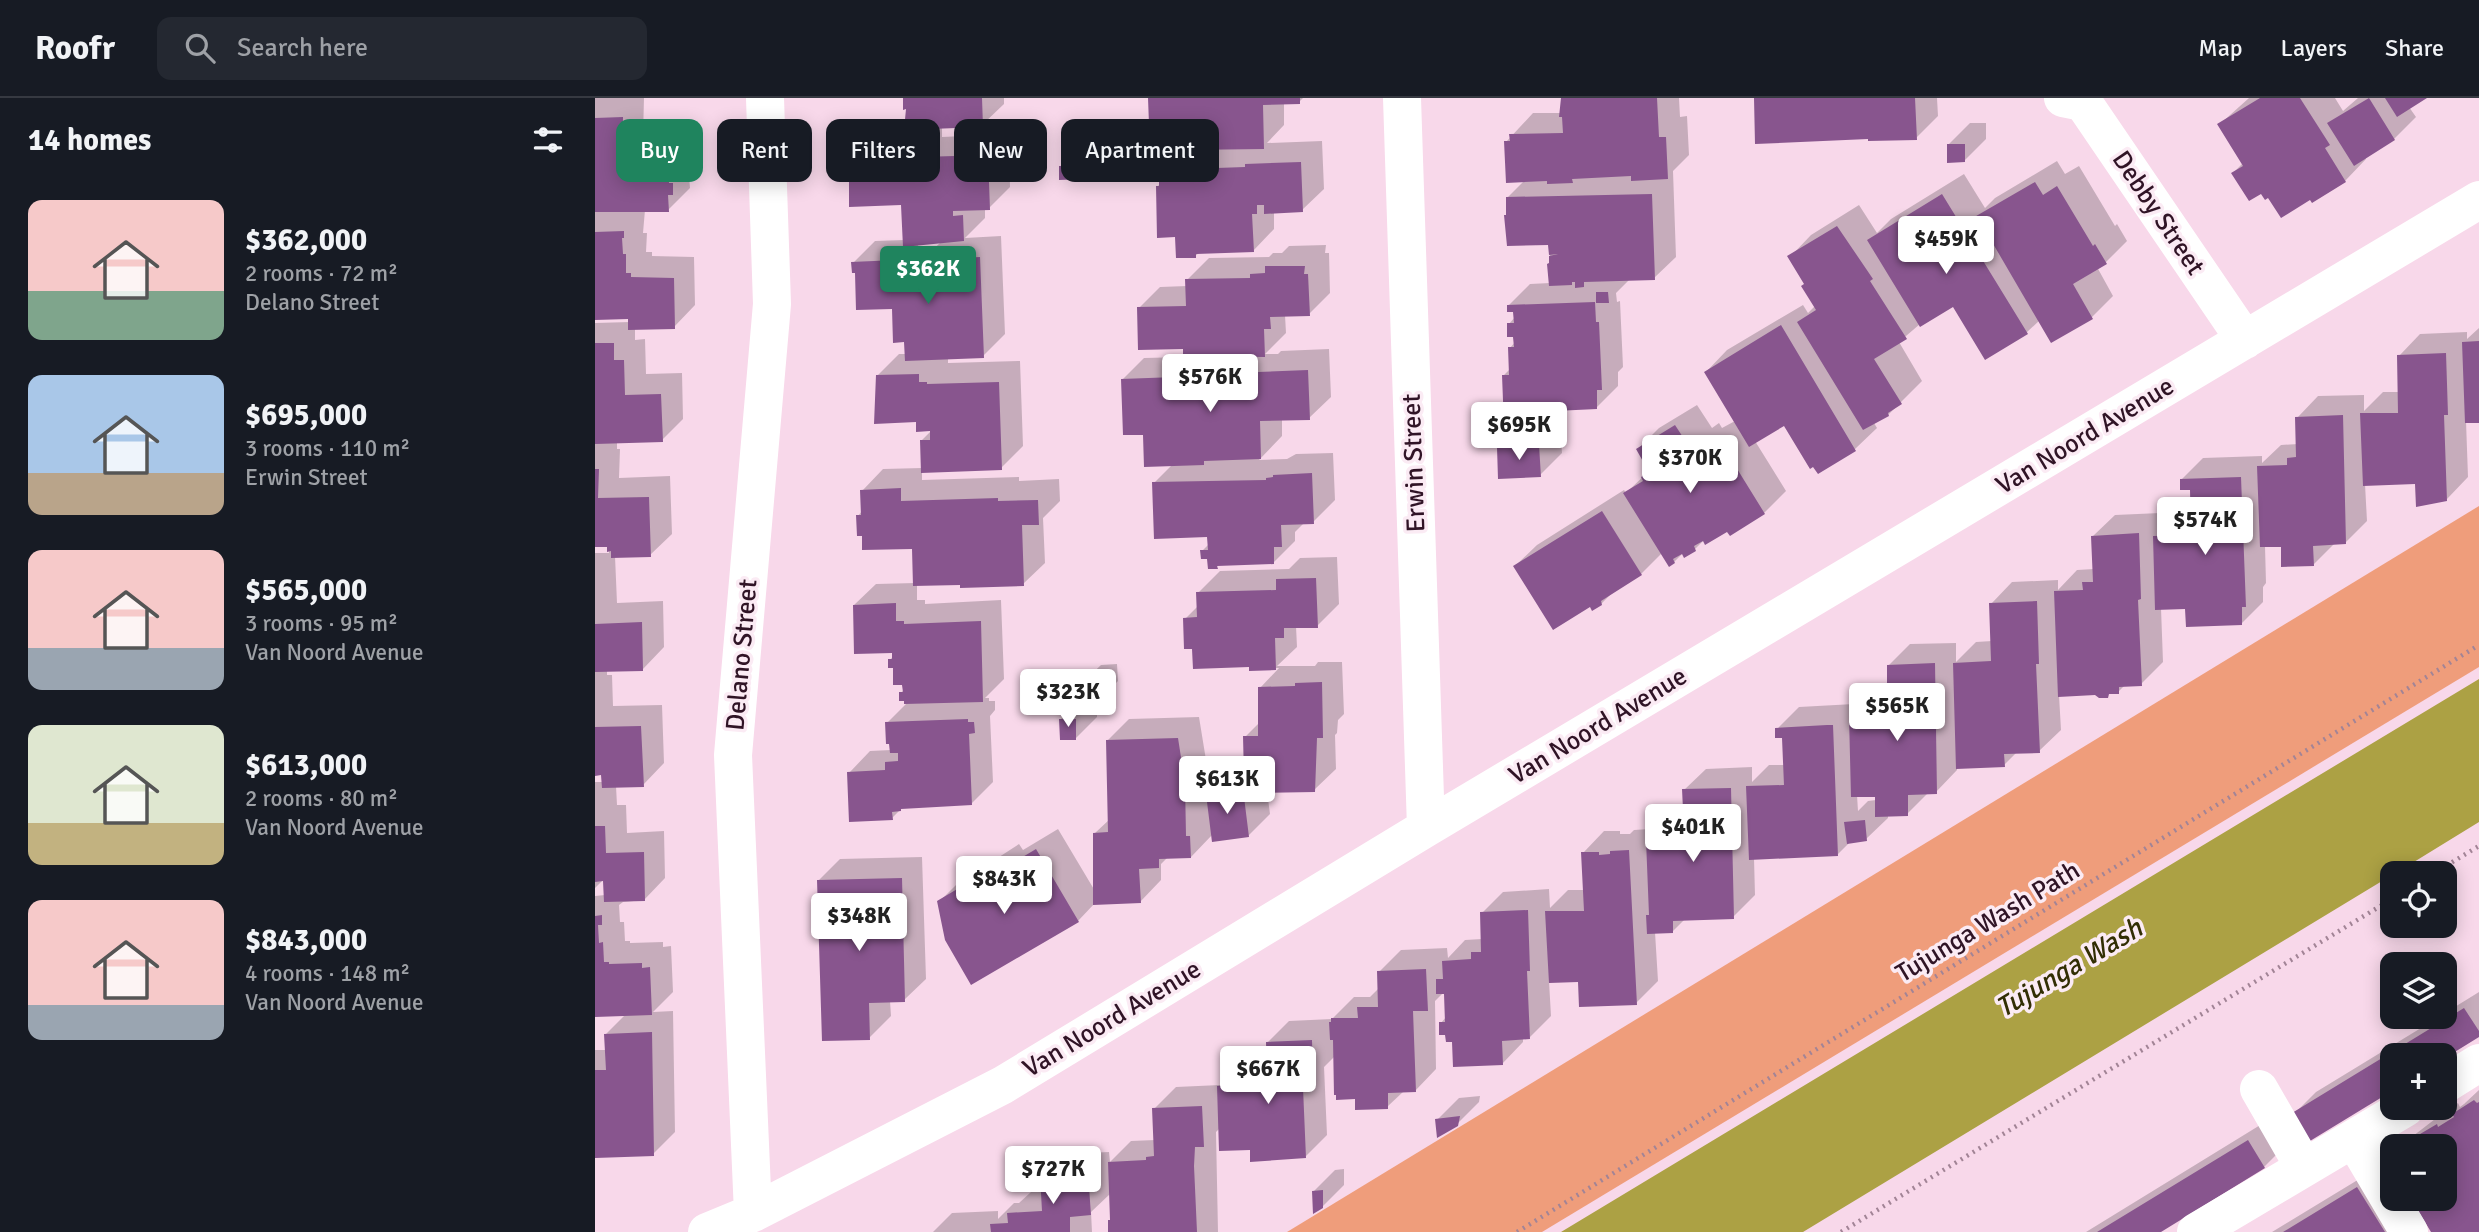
<!DOCTYPE html>
<html lang="en">
<head>
<meta charset="utf-8">
<style>
  :root { --surface:#171b24; --page:#242831; --text:#f1f3f6; --muted:#9ea1a6; --line:#363941; --accent:#1f845e }
  body { margin:0; font-family:Signika,sans-serif; background:var(--page); color:var(--text); height:100vh; display:flex; flex-direction:column; font-size:26px; white-space:nowrap }
  * { box-sizing:border-box; margin:0 }
  p { font-size:23px; color:var(--muted) }
  .icon { flex:none; width:38px; height:38px; fill:none; stroke:currentColor; stroke-width:2; stroke-linecap:round; stroke-linejoin:round }
  .map { position:relative; flex:1; overflow:hidden }
  .details { display:flex; flex-direction:column; background:var(--surface); width:595px }
  .details>* { flex:none }
  .top-card { position:absolute; left:21px; top:21px; width:665px; height:63px; display:flex; gap:14px }
  .fabs { position:absolute; left:1785px; top:763px; display:grid; gap:14px }
  .fabs a { display:grid; place-items:center; width:77px; height:77px; border-radius:14px; background:var(--surface); box-shadow:0 4px 18px #0003; font-size:35px }
  .price { position:absolute; translate:-50% -60px; padding:0 16px; border-radius:7px; background:#fff; color:#222; font-size:23px; line-height:46px; filter:drop-shadow(0 2px 4px #0008) }
  .price::after { content:''; position:absolute; left:50%; top:42px; width:21px; height:16px; margin-left:-10px; background:inherit; clip-path:polygon(0 0,100% 0,50% 100%) }
  .price.on { background:var(--accent); color:#fff }
  ul { padding:0; list-style:none }
  li { display:flex; align-items:center; gap:21px; height:175px; padding:0 28px }
  li span { display:grid; place-items:center; flex:none; width:196px; height:140px; border-radius:14px; color:#555 }
  li>.icon { margin-inline-start:auto }
  span .icon { width:84px; height:84px; fill:#fffc; stroke-width:1 }
  li b { font-size:30px }
  h2 { display:flex; justify-content:space-between; align-items:center; height:84px; padding:0 28px; font-size:30px }
  .chip { padding:0 24px; border-radius:14px; background:var(--surface); box-shadow:0 4px 18px #0003; font-size:24px; line-height:63px }
  .chip.on { background:var(--accent); color:#fff }
  header { display:flex; align-items:center; gap:42px; box-sizing:border-box; height:98px; padding:0 35px; background:var(--surface); border-bottom:2px solid var(--line) }
  header strong { font-size:33px }
  nav { display:flex; gap:38px; margin-inline-start:auto; font-size:24px }
  .search { width:490px; height:63px; background:var(--page); display:flex; align-items:center; gap:18px; box-sizing:border-box; padding:0 24px; border-radius:14px; color:var(--muted); font-size:26px }
  main { display:flex; flex:1; min-height:0 }
  .map>svg:first-child { display:block }
</style>
</head>
<body>
<header>
<strong>Roofr</strong>
<div class="search"><svg class="icon" aria-label="search" viewBox="0 0 24 24"><circle cx="10" cy="10" r="6"/><path d="M15 15l6 6"/></svg>Search here</div>
<nav><a>Map</a><a>Layers</a><a>Share</a></nav>
</header>
<main>
<section class="details">
<h2>14 homes<svg class="icon" aria-label="filters" viewBox="0 0 24 24"><path d="M4 7h16M4 17h16"/><circle cx="9" cy="7" r="2"/><circle cx="15" cy="17" r="2"/></svg></h2>
<ul>
<li><span style="background:linear-gradient(#f6c9c9 65%,#7fa58c 0)"><svg class="icon" aria-label="home" viewBox="0 0 24 24"><path d="M3 11l9-7 9 7M6 9v11h12V9"/></svg></span><div><b>$362,000</b><p>2 rooms · 72 m²</p><p>Delano Street</p></div></li>
<li><span style="background:linear-gradient(#a9c7e8 70%,#b9a48a 0)"><svg class="icon" aria-label="home" viewBox="0 0 24 24"><path d="M3 11l9-7 9 7M6 9v11h12V9"/></svg></span><div><b>$695,000</b><p>3 rooms · 110 m²</p><p>Erwin Street</p></div></li>
<li><span style="background:linear-gradient(#f6c9c9 70%,#9aa5b1 0)"><svg class="icon" aria-label="home" viewBox="0 0 24 24"><path d="M3 11l9-7 9 7M6 9v11h12V9"/></svg></span><div><b>$565,000</b><p>3 rooms · 95 m²</p><p>Van Noord Avenue</p></div></li>
<li><span style="background:linear-gradient(#dfe7d0 70%,#c2b280 0)"><svg class="icon" aria-label="home" viewBox="0 0 24 24"><path d="M3 11l9-7 9 7M6 9v11h12V9"/></svg></span><div><b>$613,000</b><p>2 rooms · 80 m²</p><p>Van Noord Avenue</p></div></li>
<li><span style="background:linear-gradient(#f6c9c9 75%,#9aa5b1 0)"><svg class="icon" aria-label="home" viewBox="0 0 24 24"><path d="M3 11l9-7 9 7M6 9v11h12V9"/></svg></span><div><b>$843,000</b><p>4 rooms · 148 m²</p><p>Van Noord Avenue</p></div></li>
</ul>
</section>
<div class="map">
<svg width="1884" height="1134" viewBox="0 0 1884 1134">
  <rect width="100%" height="100%" fill="#f8d8ea"/>
  <path fill="#ef9d7b" d="M1884,408V569L947,1134H692Z"/>
  <path fill="#aca144" d="M1884,581V724L1801,775H1797V777L1208,1134H966Z"/>
  <path fill="#0003" fill-rule="evenodd" d="M0,0H49L48,38H51L52,46L94,45L95,65L98,64L99,73L94,78L95,90L73,112H50L48,135H52L51,154H57V158L99,159L100,207L79,229L40,230V242L50,241L51,276L87,275L88,321L67,342L22,344V351H25L24,380L75,378L77,436L55,457L20,458L22,505L68,503L69,549L48,571L12,572V577H17L18,608L67,607L69,665L48,687L21,688L22,707H31L32,735L69,733L70,780L49,802L28,804L24,807L25,824H29L30,843H35V845L68,844V849L76,848L78,894L58,914L78,913L80,1034L58,1056L0,1058V952H12L11,936L31,916L0,917V798L10,797V780L0,790V684H8V676H0V455H14V447H0V225L35,224V219L0,220Z
    M309,0H409V6L387,27L347,29V39L414,36L415,89L394,110H390V120L370,140L406,138L410,236L388,258L353,259V265L425,263L428,348L406,370L327,373V382L424,379V383L464,381L465,403L448,420L450,465L428,486H322V502H330V506L406,502L409,581L390,600H394V603H400V612L395,618L398,684L376,706L308,709L297,720L254,675L275,653L296,652L292,625L311,606L310,601L306,595L309,591L295,562L299,557L259,507L281,486L320,485L319,449L268,436L263,418L267,413V393L288,371L327,370L326,343L338,331L323,323L282,278L304,256H311V242L298,209L261,173L258,165L280,143L309,142L307,105L255,50L277,29L311,27L313,10ZM346,144L327,162H323V146Z
    M555,0H708L704,4H689V27L672,45L727,43L729,91L707,112L679,113V131L658,153L604,155L600,158L582,138L562,89L566,85V73L585,54L565,24Z
    M967,0H1084L1085,19L1092,18L1094,57L1078,73L1081,159L1059,180L1035,181L1021,195L1022,204L1025,203L1028,269L1023,274V288L1001,310L973,311L957,326H965L967,355L945,377L904,349L928,325L909,277L915,271V250L920,244L914,226L920,219V212L914,207L935,186L955,185V145L912,100L930,82L911,44L938,15H966Z
    M1160,0H1342L1343,18L1321,40Z
    M1654,0H1740L1748,13L1763,0H1828L1814,9L1821,19L1799,41L1770,59L1771,61L1750,83L1716,99L1666,93L1638,75L1648,65L1625,26Z
    M1375,25H1391V41L1370,62L1353,47Z
    M512,46V58L491,80L466,69L488,47Z
    M1462,63L1470,76L1484,68L1520,128L1522,126L1532,143L1511,164L1502,169L1518,198L1497,219L1445,222L1431,235L1359,206L1325,226L1304,244L1327,283L1293,317L1279,325L1282,330L1260,351L1223,374L1189,326L1160,343L1191,393L1169,415L1109,442L1100,451L1088,455L1079,464L1067,455L1046,476L1019,493L1006,506L995,507L920,468L942,447L1029,392L1031,395L1055,372L1043,351L1064,330L1102,307L1117,330L1124,325L1127,330L1140,323L1111,274L1132,252L1208,207L1213,215L1220,208L1211,185L1195,159L1216,137L1264,107L1282,135L1296,121L1369,76L1390,110L1400,100Z
    M731,147L730,155H734L735,195L714,216L690,217L691,235L670,256H683L686,253L734,251L736,299L714,320L687,321V338L664,362L692,361L701,356L738,355L740,402L718,424L708,426L700,434V443L679,464L624,466L622,469L607,453L614,446L613,437L559,385L578,366L550,335L527,282L549,260L590,259L589,249L544,210L565,189L592,188V182L614,160L674,159L678,155H687L694,148Z
    M1884,230V323H1871L1873,379L1852,401L1822,384L1770,386L1772,423L1750,445H1740L1718,467L1687,447L1670,448L1671,485L1668,489V504L1647,525L1592,509L1566,510L1568,564L1546,586L1530,587L1523,594L1464,597L1466,632L1444,653L1422,654L1409,667L1362,669V672L1341,694H1334L1312,716L1293,717V720L1271,741L1256,743L1242,757L1159,760L1160,797L1138,819L1090,821L1077,834H1060L1063,883L1041,905L984,882L954,883L956,918L934,940H928V944L907,966L858,942L846,925L851,919V892L840,903L841,971L820,993H809L792,1009L762,999L740,958L729,969L732,1037L711,1058L657,1050L625,1030L621,1034L623,1134H515V1096L496,1114L497,1134H338L357,1115L403,1113V1121L419,1105H424L436,1094L448,1093L447,1078L468,1056L514,1054L515,1064L536,1043L560,1042L559,1011L581,989L625,987L645,967H653L663,957H673V944L694,923L737,921L759,899H775L784,890V874L806,852L852,850L853,860L870,842L887,841V815L908,794L954,791L955,810L973,792H989L988,755L1009,733H1025V736H1035L1039,732L1055,731L1056,740L1075,721L1090,720L1089,692L1111,671L1157,669V684L1174,667H1190L1189,638L1182,631L1204,609L1259,606V615L1277,597L1294,596L1293,568L1315,546L1361,545V564L1381,544L1397,543L1396,506L1417,484L1463,482V492L1482,472L1499,471L1498,438L1520,417L1565,415L1566,433L1581,417H1598L1597,390L1586,382L1608,360L1667,358V365L1686,347L1703,346L1702,320L1723,298L1769,297V313L1788,294H1804V258L1825,236L1872,234V241ZM1605,435V438L1579,439V436ZM1262,697H1281V702L1273,703L1263,713Z
    M742,459L744,506L722,528H701L702,549L682,568H720L723,564H747L749,616L743,622L742,635L740,637L741,671L719,692L672,693L675,716L653,738L618,736L596,759H573L566,766V782L545,804L500,805L483,823L344,804L366,782L387,770L389,773L401,761L424,746L428,752L463,731L500,793V735L515,721L513,642L534,621L604,619L611,662V698L634,675L650,673V639L665,624V590L684,570L656,571V567L599,549L590,521L604,507L603,495L625,473L694,471L705,460Z
    M522,566L523,583L502,604V619L481,640L466,621L485,602L484,588L506,567Z
    M327,759L331,881L309,902L295,903L296,918L274,940L223,783L245,761Z
    M1884,894V937L1850,958L1797,957V991L1715,1041L1699,1016L1721,994L1844,919H1850V915Z
    M1884,992V1134H1838L1818,1101H1850V1048H1805L1844,1018L1863,1005L1865,1009L1869,1006Z
    M885,998L884,1004L862,1026L842,1022L864,1000Z
    M1675,1021L1691,1047L1669,1069L1562,1134H1491Z
    M1784,1069L1824,1134H1677Z
    M749,1071V1087L727,1109L719,1093L740,1072Z"/>
  <path fill="#88558e" d="M308,0H387L388,29L309,32L311,11L308,12Z
    M553,0H705V6L668,7L669,51L589,52V55L565,56L564,25L554,26Z
    M966,0H1062L1064,39H1071L1073,81L1036,83V78L977,81L978,85L952,86V83L911,85L909,43H915L914,36L968,35L967,19H964Z
    M1159,0H1320L1322,42L1273,43V41L1160,46Z
    M1665,0H1705L1735,47L1730,50L1751,84L1717,105L1715,102L1686,120L1673,100L1670,102L1666,96L1654,103L1636,75L1648,68L1622,26Z
    M1774,0L1800,42L1759,68L1732,25Z
    M1790,0H1832L1802,19Z
    M28,19L27,59L30,58L31,67L73,66L74,85H78V97H73L74,114H0V20Z
    M1352,46H1370V64L1352,65Z
    M326,47V59L393,57L395,112L358,113V118L368,117L369,143L308,149L306,107L254,109V49Z
    M706,64L708,114L669,116V107H662V116H657L659,154L601,156V160H581L580,139L562,140L561,88H564V72L650,69V66Z
    M492,67L491,81L464,82V68Z
    M1440,84L1448,97L1462,88L1498,148L1500,146L1512,166L1478,186L1498,221L1456,245L1390,132L1385,135L1376,121Z
    M1057,96L1060,182L989,184V189L980,190V184H977V187L954,188L952,166L954,165V158L963,156L954,157L953,147L912,148L909,117H911V99Z
    M1347,96L1433,236L1390,262L1358,209L1325,229L1272,142Z
    M1242,128L1278,181L1275,183L1312,241L1279,261L1307,306L1293,315L1294,318L1268,332L1202,224L1221,212L1206,188L1209,186L1192,158Z
    M29,133V140H27L28,156H31V175H36V179L79,180L80,231L33,232V221L0,222V134Z
    M385,159L389,260L310,263L309,244L298,245L297,211L261,212L260,175H257L256,164L302,162V183L326,182L325,162Z
    M670,168H710L709,176H713L715,218L675,219L676,231H669L670,259L602,258V263H593V259H588V251L543,252L542,209L591,208L590,181L655,180V176L670,175Z
    M1001,194H1013L1014,205H1001Z
    M1000,204L1001,224H1004L1007,292H1002V311L960,313V326L909,328L907,277H914L913,249H919L918,239H912V225H919L918,214H912V207Z
    M1186,227L1261,353L1223,376L1218,369L1215,371L1189,328L1154,349L1109,274Z
    M1884,243V325H1870L1867,244Z
    M0,245H19V262H29L30,297L66,296L68,344L0,346Z
    M1851,255L1853,317H1849L1852,403L1821,409L1820,386L1768,388L1765,315H1803L1802,257Z
    M713,272L715,322L665,323L666,361L609,363V367L549,369L548,337H528L526,281L663,276V274Z
    M324,276V284H332V286L404,284L407,372L326,375L325,342H335V333L321,334V324L279,326L281,277Z
    M1748,317L1751,446L1718,448L1719,468L1686,469V449H1665L1662,368L1692,367V360L1701,359L1700,319Z
    M1080,327L1095,350L1102,346L1105,351L1123,340L1170,416L1135,438L1132,434L1110,447L1108,443L1099,448L1101,453L1089,460L1087,456L1078,461L1080,465L1074,469L1028,395L1048,383L1046,379L1054,374L1041,351Z
    M944,347L946,379L903,381L902,349Z
    M0,371H4L3,400L54,399L56,459L16,460V453L12,454V449H0Z
    M717,375L719,426L686,427L687,449H679V466L622,468L623,471H613L612,461H606L605,452H613L612,439L559,441L557,384L671,382V380L678,379V377Z
    M1646,379L1651,509H1647V527L1591,529L1590,511L1560,512L1558,438L1596,437L1595,392H1585V381Z
    M306,390V403L403,400V403L443,402L444,427H427L429,488L365,490V487L318,488L317,451L267,452V438H262L261,417H266L265,392Z
    M1007,413L1047,477L1006,503L1007,507L997,513L995,509L958,532L918,468Z
    M1544,435L1546,501L1543,502L1547,588L1524,589V596H1514L1513,600H1504L1500,597L1463,599L1459,493L1488,492L1487,484H1498L1496,438Z
    M721,480L723,530H689V540H680L681,572L654,573V569L598,571L597,551H589L588,520L602,519L601,494L681,492V481Z
    M1442,503L1444,566H1441L1445,655L1409,656L1410,669L1361,671L1358,565L1396,563L1394,505Z
    M301,505V523H309V526L386,523L388,604L309,606V603H304V594H308L307,587H298V570H293V561H297V555L259,556L258,507Z
    M47,524L48,573L0,574V526Z
    M1340,565L1342,696L1313,697V718L1280,719V699H1256L1254,618L1284,617L1283,608L1292,609V567Z
    M727,584L728,640H722L720,694L664,695L665,678H649L648,638H663V589L700,588V585Z
    M501,587L502,607H483V588Z
    M373,621V624H379L380,635L374,636L377,707L306,711V713L297,714L298,722L254,724L252,674L290,672V664L303,663V655H295L294,646H291L290,624Z
    M464,621H481V642H465Z
    M1232,627H1238L1243,758L1154,762L1151,688L1189,687L1187,640H1180V630Z
    M46,628L49,689L7,690L6,677L0,678V629Z
    M583,640L590,685L591,738H595L596,760L564,761V770L544,771L546,805L498,807V735L513,734L511,642Z
    M1136,690L1139,821L1078,823V835L1052,836L1051,817H1054L1051,742L1079,741V733L1089,732L1087,691Z
    M648,691L654,739L617,744L611,696Z
    M1270,722L1272,743L1252,746L1249,724Z
    M0,728H10L11,755L49,754L50,803L9,804L8,783L0,784Z
    M441,751L484,824L376,887L350,842L342,803L364,790L368,795L380,787L377,782L402,766L406,772Z
    M1034,752L1042,907L984,909L983,884L954,885L950,813H989L986,754H1004V757L1015,756V753Z
    M307,780L310,904L274,905L275,942L227,943L222,782Z
    M933,812L935,873H932L935,941L907,943L908,967L858,969L857,944H851L850,937H844V924H850L849,896H841V881H848L847,863L876,861V854H886L885,814Z
    M7,817V827H3L4,845L8,844L9,864H14V866L47,865V870L55,869L57,917L0,919V818Z
    M831,871L833,913H818L821,994L793,995V1011L760,1012V1001L741,1002V997H739L738,942H735L734,924H736V920H763L762,909H783L782,873Z
    M1869,910L1884,933V939L1850,960V957H1797V993L1715,1043L1697,1015Z
    M57,934L59,1058L0,1060V972H11L9,936Z
    M717,942L718,982H709L708,990L711,1060L655,1064V1052L624,1053L622,988L640,987L639,978L666,977V981H672L671,944Z
    M1879,1002L1882,1005L1884,1004V1134H1836L1816,1101H1850V1048H1811L1822,1042L1820,1039L1842,1026L1843,1029L1859,1019L1857,1016Z
    M607,1008L609,1049H600L599,1068L602,1134H513V1122H515L513,1064L551,1062V1059L559,1058L557,1010Z
    M865,1018L863,1028L842,1040L840,1021Z
    M1653,1042L1670,1070L1566,1134H1502Z
    M493,1075L496,1117L475,1119V1134H396L395,1126L413,1125L412,1115L447,1113L445,1077Z
    M1762,1089L1790,1134H1688Z
    M728,1092V1110L718,1116L717,1093Z"/>
  <g fill="none" stroke-linecap="round" stroke-linejoin="round">
    <path stroke="#a28496" stroke-width="4.5" stroke-dasharray="2 5" stroke-linecap="butt" d="M1839,775L1884,748
      M922,1134L1884,547
      M1246,1134L1797,801"/>
    <path stroke="#fff" stroke-width="38" d="M807,0L831,730
      M1468,0L1488,4L1650,242
      M1850,986L1884,965
      M1664,991L1709,1069
      M1759,1041L1814,1134
      M158,1115L138,657L177,206L170,0
      M112,1134L158,1115L408,987L831,730L1884,102
      M1601,1134L1810,1010"/>
  </g>
  <g text-anchor="middle" dominant-baseline="central" stroke-width="7" stroke-linejoin="round" paint-order="stroke">
    <g font-size="26" fill="#301426" stroke="#fbebf4">
      <text transform="translate(1563 115) rotate(56)">Debby Street</text>
      <text transform="translate(1490 338) rotate(-31)">Van Noord Avenue</text>
      <text transform="translate(819 365) rotate(-92)">Erwin Street</text>
      <text transform="translate(147 557) rotate(-85)">Delano Street</text>
      <text transform="translate(1003 628) rotate(-31)">Van Noord Avenue</text>
      <text transform="translate(1393 824) rotate(-31)">Tujunga Wash Path</text>
      <text transform="translate(517 921) rotate(-31)">Van Noord Avenue</text>
    </g>
    <g font-size="28" font-style="italic" fill="#322e04" stroke="#fbebf4">
      <text transform="translate(1474 870) rotate(-31)">Tujunga Wash</text>
    </g>
  </g>
</svg>
<div class="fabs">
<a><svg class="icon" aria-label="locate" viewBox="0 0 24 24"><circle cx="12" cy="12" r="6"/><path d="M12 2v4M12 18v4M2 12h4M18 12h4"/></svg></a>
<a><svg class="icon" aria-label="layers" viewBox="0 0 24 24"><path d="M12 4l9 5-9 5-9-5zM3 14l9 5 9-5"/></svg></a>
<a>+</a>
<a>−</a>
</div>
<b class="price" style="left:1351px;top:178px">$459K</b>
<b class="price on" style="left:333px;top:208px">$362K</b>
<b class="price" style="left:615px;top:316px">$576K</b>
<b class="price" style="left:924px;top:364px">$695K</b>
<b class="price" style="left:1095px;top:397px">$370K</b>
<b class="price" style="left:1610px;top:459px">$574K</b>
<b class="price" style="left:473px;top:631px">$323K</b>
<b class="price" style="left:1302px;top:645px">$565K</b>
<b class="price" style="left:632px;top:718px">$613K</b>
<b class="price" style="left:1098px;top:766px">$401K</b>
<b class="price" style="left:409px;top:818px">$843K</b>
<b class="price" style="left:264px;top:855px">$348K</b>
<b class="price" style="left:673px;top:1008px">$667K</b>
<b class="price" style="left:458px;top:1108px">$727K</b>
<div class="top-card">
<a class="chip on">Buy</a>
<a class="chip">Rent</a>
<a class="chip">Filters</a>
<a class="chip">New</a>
<a class="chip">Apartment</a>
</div>
</div>
</main>
</body>
</html>
